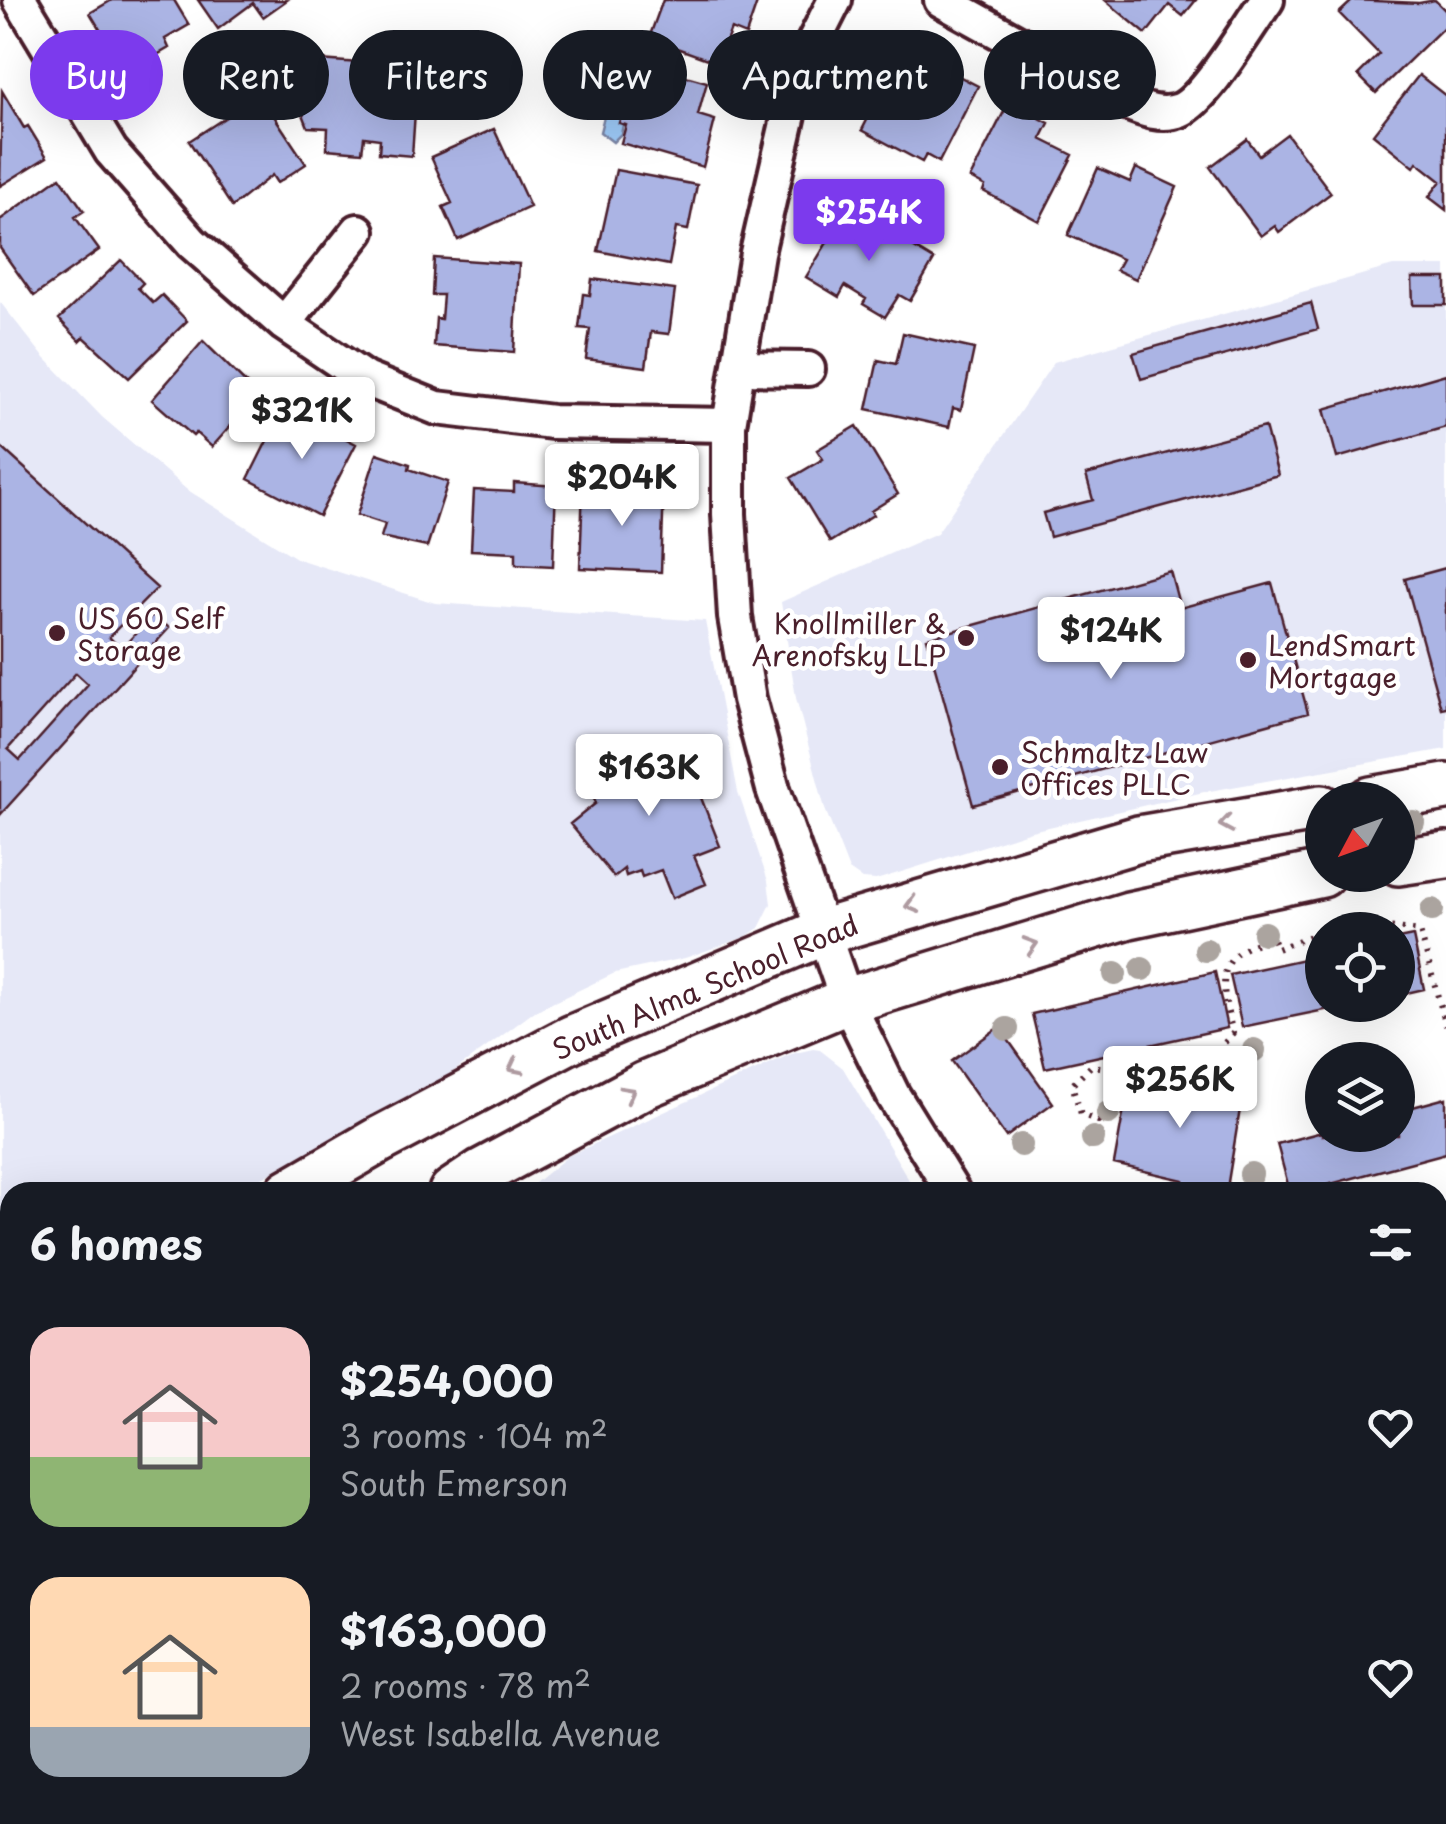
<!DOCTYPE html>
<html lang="en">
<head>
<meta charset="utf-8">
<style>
  :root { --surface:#171b24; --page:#242831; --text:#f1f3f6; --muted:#9ea1a6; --accent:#7c3aed }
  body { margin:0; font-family:"Playpen Sans",sans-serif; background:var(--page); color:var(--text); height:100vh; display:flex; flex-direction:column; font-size:38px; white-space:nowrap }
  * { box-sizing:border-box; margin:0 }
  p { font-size:32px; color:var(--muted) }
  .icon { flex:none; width:55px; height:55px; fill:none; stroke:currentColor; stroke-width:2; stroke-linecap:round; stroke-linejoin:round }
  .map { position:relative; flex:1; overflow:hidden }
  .side { position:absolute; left:0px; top:1182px; width:1448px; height:642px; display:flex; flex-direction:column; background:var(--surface); border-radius:30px 30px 0 0; box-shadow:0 10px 40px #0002 }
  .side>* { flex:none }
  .top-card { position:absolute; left:30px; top:30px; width:1388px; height:90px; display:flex; gap:20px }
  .needle { width:65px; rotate:229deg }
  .tools { position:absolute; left:1305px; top:782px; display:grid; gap:20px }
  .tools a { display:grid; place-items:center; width:110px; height:110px; border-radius:50%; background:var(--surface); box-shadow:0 10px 40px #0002; font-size:50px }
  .price { position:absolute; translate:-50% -85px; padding:0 22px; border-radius:10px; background:#fff; color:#222; font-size:32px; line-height:65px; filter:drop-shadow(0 2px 5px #0008) }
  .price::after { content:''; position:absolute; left:50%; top:60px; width:30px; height:22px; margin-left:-15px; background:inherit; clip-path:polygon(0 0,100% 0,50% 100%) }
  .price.on { background:var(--accent); color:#fff }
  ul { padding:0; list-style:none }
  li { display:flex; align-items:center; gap:30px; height:250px; padding:0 30px }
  li span { display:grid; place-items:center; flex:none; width:280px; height:200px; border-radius:30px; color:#555 }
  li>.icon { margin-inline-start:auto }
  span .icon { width:120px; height:120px; fill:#fffc; stroke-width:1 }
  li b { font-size:42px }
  h2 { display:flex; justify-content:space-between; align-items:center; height:120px; padding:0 30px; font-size:42px }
  .chip { padding:0 35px; border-radius:45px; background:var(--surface); box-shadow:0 10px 40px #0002; font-size:35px; line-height:90px }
  .chip.on { background:var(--accent); color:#fff }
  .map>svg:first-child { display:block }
</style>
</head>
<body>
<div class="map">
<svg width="1446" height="1824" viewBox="0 0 1446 1824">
  <rect width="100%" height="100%" fill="#fff"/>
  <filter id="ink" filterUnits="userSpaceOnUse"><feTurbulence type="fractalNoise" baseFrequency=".01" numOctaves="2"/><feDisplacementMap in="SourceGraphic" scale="20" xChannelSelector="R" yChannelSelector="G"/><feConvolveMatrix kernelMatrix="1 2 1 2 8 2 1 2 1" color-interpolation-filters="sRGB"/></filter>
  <g filter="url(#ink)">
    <path fill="#e6e8f7" d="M1393,266H1446V749L1204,792L1031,831L876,880L862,879L849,870L825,809L796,698L781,602L937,533L1054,362Z
      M0,302L43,356L102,417L186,489L298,559L435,603L705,621L738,792L768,881L771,904L759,928L745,937L685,958L615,973L535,1011L438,1083L236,1192H10V1334L4,1338L0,1334Z
      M813,1049L820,1050L843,1068L916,1192H524L568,1156L791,1054Z
      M379,1815H1145L1135,1824H385Z"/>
    <path fill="#9dcaf8" stroke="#7c86a6" stroke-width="2.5" d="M615,89L624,90L629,97L621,134L613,142L600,132L610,93Z"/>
    <path fill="#abb4e4" stroke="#4a1f2b" stroke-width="2.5" fill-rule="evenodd" d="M112,0H174L189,25L165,39L169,48L126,73L90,13Z
      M198,0H287L263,17L253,3L218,29Z
      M663,0H758L746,35L731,29L718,63L649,38Z
      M1105,0H1196L1183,16L1169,5L1146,34Z
      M1353,0L1419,3L1435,0L1446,11V25L1376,93L1358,75L1379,54L1339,13Z
      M904,48L930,61L923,74L938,83L945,69L978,86L939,162L926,155L922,162L862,130Z
      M281,57L411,67L417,82L412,156L379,153L380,139L364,137L362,152L327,149L328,128L308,127Z
      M637,62L707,82L698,115L715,120L703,167L621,143L626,125L619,123Z
      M1419,75L1446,96V210L1429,197L1441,181L1417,162L1414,167L1373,134Z
      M2,91L24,128L28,126L47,157L0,186Z
      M260,95L306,164L277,183L272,175L232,207L189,141Z
      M1009,102L1049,123L1041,139L1073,155L1039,221L983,191L985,186L970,178Z
      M494,129L530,207L458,240L443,207L452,203L431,157Z
      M1287,134L1331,193L1279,232L1275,226L1261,236L1210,167L1247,139L1259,155Z
      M1098,168L1130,182L1136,168L1177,187L1136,279L1116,270L1122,259L1068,235Z
      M616,170L697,185L688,230L676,228L669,265L598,251Z
      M60,177L84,211L75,217L99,250L34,296L0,248V220Z
      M848,208L934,260L910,301L899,295L885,317L863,304L866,299L845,286L839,297L806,277Z
      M434,258L519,264L514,352L434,346L436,318L441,319L443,295H432Z
      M121,260L143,283L138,288L153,303L162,295L187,321L129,378L84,337L80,341L59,319Z
      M1412,278H1446V305H1413Z
      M592,279L675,290L669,334L651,332L646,367L586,359L590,329L579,328L583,294L590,295Z
      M1311,303L1318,329L1141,379L1133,353Z
      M903,333L974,349L961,410L953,408L949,427L867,409L878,360L896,364Z
      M203,341L258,395L212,447L196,433L193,436L152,400Z
      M1446,374V427L1337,458L1324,409Z
      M284,407L310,420L305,429L319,436L324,427L356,444L319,516L248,479Z
      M857,426L898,494L871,511L873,515L830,542L791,478L823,459L817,450Z
      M1265,427L1278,475L1050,537L1043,513L1093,500L1086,475Z
      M0,446L157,588L109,637L121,649L154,614L169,628L0,815ZM76,673L88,684L20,760L8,749Z
      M377,453L410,464L409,469L448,482L427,547L381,537L385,524L357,515Z
      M514,483L556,486L553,566L516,564V552L471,550L474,490L514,492Z
      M583,485L619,486V497L634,498L635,487L664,488L661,572L580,568Z
      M1446,568V707L1441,708L1405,579Z
      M1170,571L1180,608L1272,583L1308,713L973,805L927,638Z
      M678,739L720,846L694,856L706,884L672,898L661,870L642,877L640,871L626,876L624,869L614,877L570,824L596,803L586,778Z
      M1413,936L1424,989L1398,995V939Z
      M1322,955V1005H1349L1242,1027L1230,975Z
      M1215,972L1227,1028L1045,1068L1032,1014Z
      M999,1027L1053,1103L1006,1137L952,1061Z
      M1131,1070L1243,1091L1228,1182L1235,1192H1188L1182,1185L1183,1180L1114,1164Z
      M1446,1098V1153L1301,1192H1290L1277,1144L1322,1132V1135H1398V1111Z
      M1438,1274L1446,1287V1322L1438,1328Z
      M1446,1404V1461L1438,1462V1406Z
      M1438,1752L1446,1762V1803L1438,1810Z
      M483,1815H640L647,1824H489Z
      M887,1815H1057L1046,1824H876Z
      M1335,1815H1432L1421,1824H1324Z"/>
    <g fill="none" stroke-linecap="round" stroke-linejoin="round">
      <g stroke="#4a1f2b" stroke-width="40">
        <path id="street" d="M20,0L111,151L192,243L284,324L365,379L437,408L552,422L729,425
          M835,0L799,71L757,253L729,425V514L735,617L749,699L773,789L847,1001L893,1095L953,1192
          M941,0L1127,103C1143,110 1162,117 1180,110C1206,99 1248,26 1267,0
          M284,324L358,231
          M740,368L808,369
          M1438,1637L1446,1646"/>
      </g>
      <g stroke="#4a1f2b" stroke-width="52">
        <path id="secondary" d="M1371,800L1446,787
          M1398,862L1446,855
          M289,1192L379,1140L571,1039L823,932L1139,839L1322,808
          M452,1192L482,1172L645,1085L847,1001L1129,915L1322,874
          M0,1401L10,1393"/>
      </g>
      <g stroke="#4a1f2b" stroke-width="62">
        <path id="highway" d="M0,1510L10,1522
          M234,1815L241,1824"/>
      </g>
      <path stroke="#4a1f2b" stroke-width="6" stroke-dasharray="2.5 8" stroke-linecap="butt" d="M1329,930L1364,924L1420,931L1446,1026
        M1118,1069L1111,1090L1118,1106L1098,1121L1081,1114L1072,1085L1091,1066L1118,1069L1135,1059L1212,1057L1233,1033C1220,983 1213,951 1273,939L1277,949L1322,931"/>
      <use href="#street" stroke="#fff" stroke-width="32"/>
      <use href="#secondary" stroke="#fff" stroke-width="45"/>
      <use href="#highway" stroke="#fff" stroke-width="55"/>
    </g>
    <g fill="#aba49f">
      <circle cx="1413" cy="822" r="12"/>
      <circle cx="1432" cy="910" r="12"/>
      <circle cx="1264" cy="933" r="12"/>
      <circle cx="1206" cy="950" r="12"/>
      <circle cx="1142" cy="969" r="12"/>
      <circle cx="1115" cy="974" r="12"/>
      <circle cx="1007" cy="1029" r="12"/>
      <circle cx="1254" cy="1050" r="12"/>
      <circle cx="1174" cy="1057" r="12"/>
      <circle cx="1108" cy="1113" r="12"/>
      <circle cx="1093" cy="1138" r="12"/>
      <circle cx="1021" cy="1145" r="12"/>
      <circle cx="1251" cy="1174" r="12"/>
    </g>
    <defs><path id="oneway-chevron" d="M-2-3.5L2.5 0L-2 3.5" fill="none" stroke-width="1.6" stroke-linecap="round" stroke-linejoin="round" transform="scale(2.5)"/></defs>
    <g stroke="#ae9aa0">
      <use href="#oneway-chevron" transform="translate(1226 824) rotate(171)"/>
      <use href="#oneway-chevron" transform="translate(912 905) rotate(164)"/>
      <use href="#oneway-chevron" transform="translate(1031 945) rotate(-17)"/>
      <use href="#oneway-chevron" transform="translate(515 1067) rotate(153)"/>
      <use href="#oneway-chevron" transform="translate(628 1093) rotate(-28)"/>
    </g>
  </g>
  <g fill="#4a1f2b" stroke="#fff" stroke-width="4">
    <circle cx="57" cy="633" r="10"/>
    <circle cx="966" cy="638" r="10"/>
    <circle cx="1248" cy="660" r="10"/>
    <circle cx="1000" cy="767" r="10"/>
  </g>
  <g text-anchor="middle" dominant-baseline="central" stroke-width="9" stroke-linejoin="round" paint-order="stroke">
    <g font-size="28" fill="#4a1f2b" stroke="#fff" text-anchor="start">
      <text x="77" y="617">US 60 Self<tspan x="77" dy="32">Storage</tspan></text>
      <text x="946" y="622" text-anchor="end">Knollmiller &amp;<tspan x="946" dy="32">Arenofsky LLP</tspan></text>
      <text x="1268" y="644">LendSmart<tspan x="1268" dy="32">Mortgage</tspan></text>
      <text x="1020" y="751">Schmaltz Law<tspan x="1020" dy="32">Offices PLLC</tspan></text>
    </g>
    <g font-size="28" fill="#4a1f2b" stroke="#fff">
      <text transform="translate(705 986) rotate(-23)">South Alma School Road</text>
    </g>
  </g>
</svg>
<div class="tools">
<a><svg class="needle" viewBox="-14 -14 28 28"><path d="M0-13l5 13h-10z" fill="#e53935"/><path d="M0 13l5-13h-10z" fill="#9ea1a6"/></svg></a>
<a><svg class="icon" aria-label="locate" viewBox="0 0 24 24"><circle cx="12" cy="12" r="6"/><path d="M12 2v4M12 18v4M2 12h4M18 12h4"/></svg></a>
<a><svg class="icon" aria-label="layers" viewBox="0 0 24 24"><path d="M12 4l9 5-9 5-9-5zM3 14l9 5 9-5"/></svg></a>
</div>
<b class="price on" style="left:869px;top:264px">$254K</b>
<b class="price" style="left:302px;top:462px">$321K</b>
<b class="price" style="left:622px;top:529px">$204K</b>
<b class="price" style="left:1111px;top:682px">$124K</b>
<b class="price" style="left:649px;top:819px">$163K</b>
<b class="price" style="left:1180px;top:1131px">$256K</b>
<div class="top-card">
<a class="chip on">Buy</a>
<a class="chip">Rent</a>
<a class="chip">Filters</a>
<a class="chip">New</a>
<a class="chip">Apartment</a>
<a class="chip">House</a>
</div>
<section class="side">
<h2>6 homes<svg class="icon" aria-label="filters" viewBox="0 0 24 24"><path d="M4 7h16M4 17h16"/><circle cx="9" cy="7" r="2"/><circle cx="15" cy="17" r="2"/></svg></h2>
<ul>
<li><span style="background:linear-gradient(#f6c9c9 65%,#8fb573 0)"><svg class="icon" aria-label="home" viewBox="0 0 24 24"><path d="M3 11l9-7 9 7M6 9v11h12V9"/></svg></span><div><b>$254,000</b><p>3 rooms · 104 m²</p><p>South Emerson</p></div><svg class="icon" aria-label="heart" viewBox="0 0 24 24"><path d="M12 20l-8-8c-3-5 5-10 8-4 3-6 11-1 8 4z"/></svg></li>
<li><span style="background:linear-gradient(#ffd9b3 75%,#9aa5b1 0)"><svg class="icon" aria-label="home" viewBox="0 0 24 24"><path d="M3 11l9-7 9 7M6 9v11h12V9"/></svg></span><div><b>$163,000</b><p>2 rooms · 78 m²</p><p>West Isabella Avenue</p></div><svg class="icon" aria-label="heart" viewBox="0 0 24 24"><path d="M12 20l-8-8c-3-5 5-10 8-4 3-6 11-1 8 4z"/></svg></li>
</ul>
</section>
</div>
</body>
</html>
